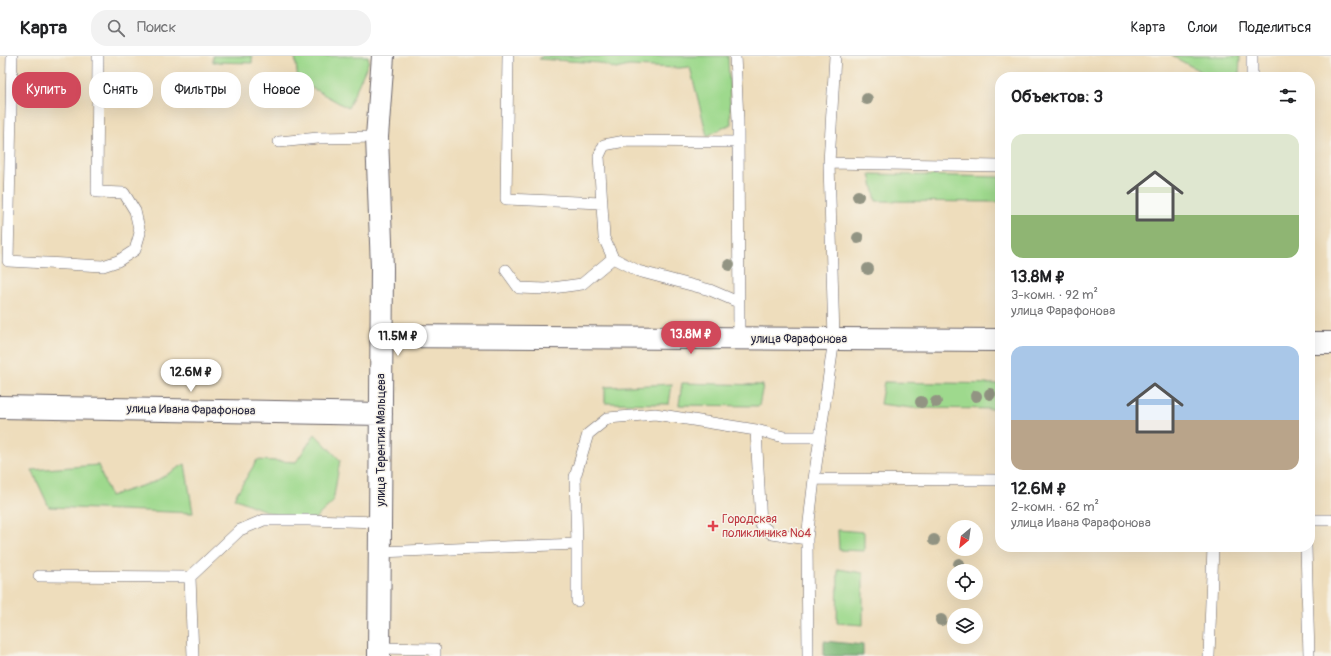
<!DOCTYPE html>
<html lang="ru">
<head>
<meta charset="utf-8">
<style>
  :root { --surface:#fff; --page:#f2f2f2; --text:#202124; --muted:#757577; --line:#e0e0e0; --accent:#d1495b }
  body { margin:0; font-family:Pangolin,sans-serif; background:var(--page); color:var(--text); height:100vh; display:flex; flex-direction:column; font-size:15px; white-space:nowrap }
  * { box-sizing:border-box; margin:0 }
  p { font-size:13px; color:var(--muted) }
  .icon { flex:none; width:22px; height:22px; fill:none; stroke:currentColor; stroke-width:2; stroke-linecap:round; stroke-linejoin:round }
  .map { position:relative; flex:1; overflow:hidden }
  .details { position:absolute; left:995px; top:16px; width:320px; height:480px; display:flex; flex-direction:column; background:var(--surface); border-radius:16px; box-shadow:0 4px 16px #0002 }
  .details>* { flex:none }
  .hud { position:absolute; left:12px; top:16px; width:380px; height:36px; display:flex; gap:8px }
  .needle { width:26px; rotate:209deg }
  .tools { position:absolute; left:947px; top:464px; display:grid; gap:8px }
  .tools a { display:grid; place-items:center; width:36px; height:36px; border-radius:50%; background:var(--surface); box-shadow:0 4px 16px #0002; font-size:20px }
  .price { position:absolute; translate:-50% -34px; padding:0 9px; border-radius:14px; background:#fff; color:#222; font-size:13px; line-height:26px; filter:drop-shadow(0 1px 2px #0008) }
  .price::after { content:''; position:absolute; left:50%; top:24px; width:12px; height:9px; margin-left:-6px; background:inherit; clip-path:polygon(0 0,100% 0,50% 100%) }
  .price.on { background:var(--accent); color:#fff }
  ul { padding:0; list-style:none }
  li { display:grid; align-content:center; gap:8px; height:212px; padding:0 16px }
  li span { display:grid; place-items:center; height:124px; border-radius:12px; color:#555 }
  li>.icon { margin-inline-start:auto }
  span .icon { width:72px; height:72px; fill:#fffc; stroke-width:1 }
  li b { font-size:17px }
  h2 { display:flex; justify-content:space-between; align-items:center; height:48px; padding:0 16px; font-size:17px }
  .chip { padding:0 14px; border-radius:16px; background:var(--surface); box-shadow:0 4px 16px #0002; font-size:14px; line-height:36px }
  .chip.on { background:var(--accent); color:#fff }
  header { display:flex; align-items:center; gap:24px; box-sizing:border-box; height:56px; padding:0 20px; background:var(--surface); border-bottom:1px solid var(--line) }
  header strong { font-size:19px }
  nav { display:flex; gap:22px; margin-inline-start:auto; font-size:14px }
  .search { width:280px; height:36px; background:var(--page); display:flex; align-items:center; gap:10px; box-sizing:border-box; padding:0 14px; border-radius:16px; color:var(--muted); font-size:15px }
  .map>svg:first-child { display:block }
</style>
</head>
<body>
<header>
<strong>Карта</strong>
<div class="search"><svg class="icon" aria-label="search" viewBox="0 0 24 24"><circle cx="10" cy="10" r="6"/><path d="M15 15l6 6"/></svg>Поиск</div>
<nav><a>Карта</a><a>Слои</a><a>Поделиться</a></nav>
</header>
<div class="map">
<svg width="1331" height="600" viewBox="0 0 1331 600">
  <rect width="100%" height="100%" fill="#f7f3e8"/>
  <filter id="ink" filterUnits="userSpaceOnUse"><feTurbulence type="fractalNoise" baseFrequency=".025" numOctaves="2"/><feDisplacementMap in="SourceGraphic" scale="8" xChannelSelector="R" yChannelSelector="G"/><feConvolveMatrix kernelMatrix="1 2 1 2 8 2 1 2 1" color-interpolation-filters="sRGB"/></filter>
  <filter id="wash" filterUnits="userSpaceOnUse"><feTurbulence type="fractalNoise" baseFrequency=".012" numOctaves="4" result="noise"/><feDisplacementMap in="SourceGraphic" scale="16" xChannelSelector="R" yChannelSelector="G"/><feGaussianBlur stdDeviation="0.9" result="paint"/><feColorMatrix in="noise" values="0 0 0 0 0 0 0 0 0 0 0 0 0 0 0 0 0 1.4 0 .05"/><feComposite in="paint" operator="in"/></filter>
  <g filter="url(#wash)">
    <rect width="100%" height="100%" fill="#eeddbc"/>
    <path fill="#9ed98d" stroke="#607e64" d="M213,0H252V7L213,6Z
      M295,0H368L369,5L348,52L298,24Z
      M542,0H728L731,68L707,80L690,11L679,12L629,10L616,13L600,7L539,3Z
      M1172,0H1240L1239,21H1211Z
      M870,118L1000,121V146L876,145Z
      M884,326L1000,328V353L912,352L880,348Z
      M682,327L763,329L759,350L679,349Z
      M672,328L669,348L605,347V331Z
      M315,378L340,404L333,446L311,466L285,463L234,442L257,404L296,406Z
      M185,408L193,457L49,451L32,414L98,409L110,440L154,426Z
      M838,474L864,476V495L839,494Z
      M838,513L863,517V569L837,567Z"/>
    <path fill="#7eb978" stroke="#506e5a" d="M824,585L863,589V600H824Z"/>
  </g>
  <g filter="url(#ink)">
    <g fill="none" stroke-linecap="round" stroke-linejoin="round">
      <g stroke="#696368" stroke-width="12">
        <path id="lane" d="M12,0L8,205L103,210L118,205L135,194L140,177L135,155L124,137L97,136L98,0
          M508,0L506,143L602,147
          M735,0L738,64L739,282
          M1252,21V0
          M279,86L318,82L377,81
          M738,86L625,85L604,89L599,100L604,182L613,202L638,215L710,234L738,246
          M829,107L835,0
          M506,214L519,232L545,233L582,228L613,202
          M756,374L761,469L772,478L807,483
          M814,423L1000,424
          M1310,464H1331
          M1306,491L1309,600
          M380,496L577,488
          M39,520L190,521
          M577,545V488L575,421L588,378L608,362L655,358L756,374L784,381H819
          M379,592L435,593V600
          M193,600L190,521L240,474L264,464H308L380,466
          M808,600L807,483L814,423L834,283L829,107L1000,110
          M1209,600L1213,491"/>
      </g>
      <g stroke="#696368" stroke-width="24">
        <path id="secondary" d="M382,280L1000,284
          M1310,287H1331
          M0,351L381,358
          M379,600L382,212L377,81L383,0"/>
      </g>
      <use href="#lane" stroke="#fff" stroke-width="11"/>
      <use href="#secondary" stroke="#fff" stroke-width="22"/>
    </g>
    <g fill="#929483">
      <circle cx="867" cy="43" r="6"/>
      <circle cx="858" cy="140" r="6"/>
      <circle cx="858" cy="182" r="6"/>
      <circle cx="729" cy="209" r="6"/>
      <circle cx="868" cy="213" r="6"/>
      <circle cx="990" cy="338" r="6"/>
      <circle cx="976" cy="340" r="6"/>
      <circle cx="921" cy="346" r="6"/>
      <circle cx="936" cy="346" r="6"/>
      <circle cx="934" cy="484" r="6"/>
      <circle cx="959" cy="508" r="6"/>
      <circle cx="941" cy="564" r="6"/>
    </g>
  </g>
  <path fill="#e0444e" stroke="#f7f3e8" stroke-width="1.5" d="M711 464h4v4h4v4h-4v4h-4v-4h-4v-4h4z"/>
  <g text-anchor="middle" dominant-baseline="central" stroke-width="3" stroke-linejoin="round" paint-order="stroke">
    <g font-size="12" fill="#22223b" stroke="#f7f3e8">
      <text x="799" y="283">улица Фарафонова</text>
      <text transform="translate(191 354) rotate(1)">улица Ивана Фарафонова</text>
      <text transform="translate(381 384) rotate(-90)">улица Терентия Мальцева</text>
    </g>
    <g font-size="12" fill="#be3a42" stroke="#f7f3e8" text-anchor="start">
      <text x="722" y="463">Городская<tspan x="722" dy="14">поликлиника №4</tspan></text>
    </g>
  </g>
</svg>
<div class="tools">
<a><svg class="needle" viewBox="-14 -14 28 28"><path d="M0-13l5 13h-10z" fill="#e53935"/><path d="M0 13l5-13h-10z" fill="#757577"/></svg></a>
<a><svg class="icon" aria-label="locate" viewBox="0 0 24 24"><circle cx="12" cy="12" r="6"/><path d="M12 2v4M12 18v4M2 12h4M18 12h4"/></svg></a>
<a><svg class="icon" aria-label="layers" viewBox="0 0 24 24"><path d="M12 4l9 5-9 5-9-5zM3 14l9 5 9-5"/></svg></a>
</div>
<b class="price on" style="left:691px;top:299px">13.8M ₽</b>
<b class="price" style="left:398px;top:301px">11.5M ₽</b>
<b class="price" style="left:191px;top:337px">12.6M ₽</b>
<div class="hud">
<a class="chip on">Купить</a>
<a class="chip">Снять</a>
<a class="chip">Фильтры</a>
<a class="chip">Новое</a>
</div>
<section class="details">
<h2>Объектов: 3<svg class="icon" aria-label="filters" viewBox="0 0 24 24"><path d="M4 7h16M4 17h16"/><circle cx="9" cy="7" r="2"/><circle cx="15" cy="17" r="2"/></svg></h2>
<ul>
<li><span style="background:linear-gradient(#dfe7d0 65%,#8fb573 0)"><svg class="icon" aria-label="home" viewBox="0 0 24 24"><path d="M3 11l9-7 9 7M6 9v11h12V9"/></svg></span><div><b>13.8M ₽</b><p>3-комн. · 92 m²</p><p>улица Фарафонова</p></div></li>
<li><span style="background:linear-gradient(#a9c7e8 60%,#b9a48a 0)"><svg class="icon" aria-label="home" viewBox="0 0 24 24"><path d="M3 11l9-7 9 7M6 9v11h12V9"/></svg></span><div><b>12.6M ₽</b><p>2-комн. · 62 m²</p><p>улица Ивана Фарафонова</p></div></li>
</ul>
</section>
</div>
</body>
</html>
